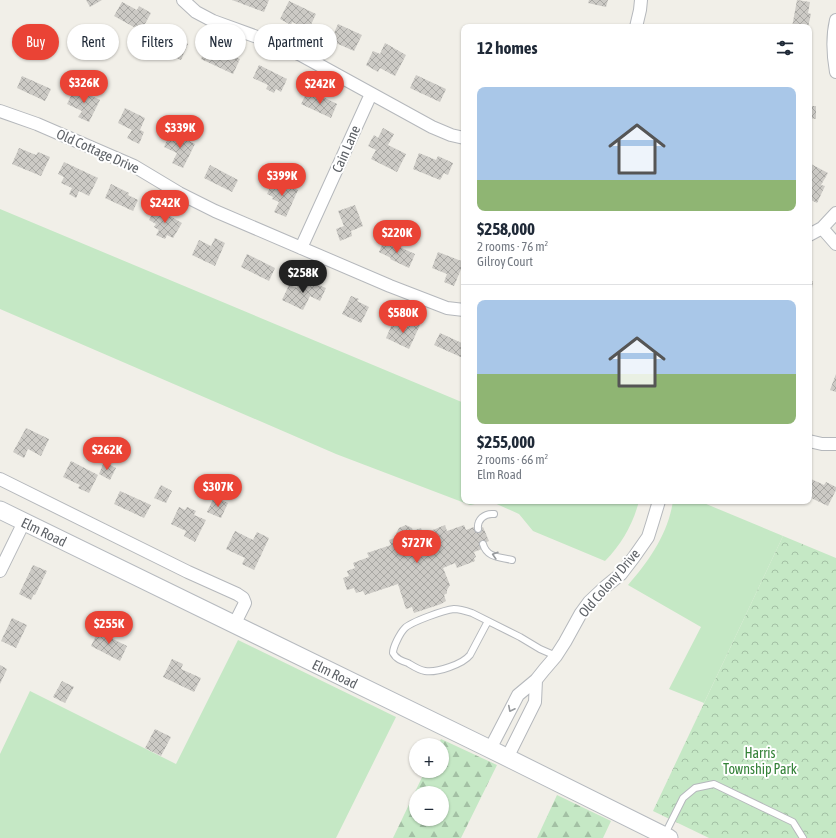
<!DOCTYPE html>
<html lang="en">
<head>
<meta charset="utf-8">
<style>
  :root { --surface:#fff; --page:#f6f6f7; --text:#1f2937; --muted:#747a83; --line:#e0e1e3; --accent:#ea4335 }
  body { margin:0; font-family:"Asap Condensed",sans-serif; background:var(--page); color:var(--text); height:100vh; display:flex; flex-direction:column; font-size:15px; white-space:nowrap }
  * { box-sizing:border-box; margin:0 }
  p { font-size:13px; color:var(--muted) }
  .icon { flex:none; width:22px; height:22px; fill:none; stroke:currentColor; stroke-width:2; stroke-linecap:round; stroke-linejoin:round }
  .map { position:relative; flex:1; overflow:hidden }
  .panel { position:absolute; left:461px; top:24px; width:351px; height:480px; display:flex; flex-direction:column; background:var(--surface); border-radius:8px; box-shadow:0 1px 3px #0004 }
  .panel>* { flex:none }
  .top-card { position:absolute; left:12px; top:24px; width:380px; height:36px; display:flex; gap:8px }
  .buttons { position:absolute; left:409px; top:738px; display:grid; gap:8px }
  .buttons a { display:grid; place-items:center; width:40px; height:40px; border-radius:50%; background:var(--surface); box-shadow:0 1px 3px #0004; font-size:20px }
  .price { position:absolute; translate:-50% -34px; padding:0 9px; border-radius:14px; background:var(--accent); color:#fff; font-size:13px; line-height:26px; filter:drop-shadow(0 1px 2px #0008) }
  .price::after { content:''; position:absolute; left:50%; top:24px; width:12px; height:9px; margin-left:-6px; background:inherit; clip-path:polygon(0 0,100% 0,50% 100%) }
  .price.current { background:#222; color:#fff }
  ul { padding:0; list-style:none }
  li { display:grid; align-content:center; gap:8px; height:212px; padding:0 16px }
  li+li { border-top:1px solid var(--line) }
  li span { display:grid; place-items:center; height:124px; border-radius:8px; color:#555 }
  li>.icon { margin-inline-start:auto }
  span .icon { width:72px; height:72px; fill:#fffc; stroke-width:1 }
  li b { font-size:17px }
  h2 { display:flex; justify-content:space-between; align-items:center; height:48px; padding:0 16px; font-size:17px }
  .pill { padding:0 14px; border-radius:18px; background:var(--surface); box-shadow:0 1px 3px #0004; font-size:14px; line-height:36px }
  .pill.current { background:var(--accent); color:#fff }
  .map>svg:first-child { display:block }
</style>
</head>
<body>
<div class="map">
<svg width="836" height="838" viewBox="0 0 836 838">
  <defs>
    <pattern id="forest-firs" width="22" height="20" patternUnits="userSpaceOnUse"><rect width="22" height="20" fill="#c5e8c5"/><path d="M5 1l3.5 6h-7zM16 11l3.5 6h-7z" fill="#a3c0a4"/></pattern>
    <pattern id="park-crowns" width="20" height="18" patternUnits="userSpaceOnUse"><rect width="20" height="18" fill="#c5e8c5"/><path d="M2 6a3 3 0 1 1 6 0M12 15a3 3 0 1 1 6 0" fill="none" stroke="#a3c0a4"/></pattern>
    <pattern id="building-cross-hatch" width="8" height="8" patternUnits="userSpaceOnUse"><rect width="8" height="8" fill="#cccac5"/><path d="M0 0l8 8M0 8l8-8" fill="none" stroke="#a9a8a4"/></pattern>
  </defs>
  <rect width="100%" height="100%" fill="#f1efe8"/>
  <path fill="#c5e8c5" d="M0,209L464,403V501H639C633,524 622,544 605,561L533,531L519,514L490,501L470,505L336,454L0,309Z
    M673,501H699L783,536L704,703L669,689L701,627L628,585C649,561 668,534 673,501Z
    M238,640L396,717L336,838H0V754L30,691L176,764Z"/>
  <path fill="url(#forest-firs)" fill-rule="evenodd" d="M441,739L497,765L461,838H393L425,771H442V745H438ZM416,793H442V819H416Z
    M557,795L611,821L603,838H537Z"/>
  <path fill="url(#park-crowns)" d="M783,536L836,558V838H709L653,811Z"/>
  <path fill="url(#building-cross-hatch)" d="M86,0H102L90,7Z
    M232,0H269L264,12Z
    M589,0H608L606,7L588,3Z
    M797,0L810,2L808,13L811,14L808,27H792Z
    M289,1L316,14L309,29L292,22L291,25L280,19Z
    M122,2L137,10L139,6L151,13L141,31L114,16Z
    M167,24L178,29L174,37L188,44L181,60L155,48Z
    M338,24L362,35L354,51L336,43L333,48L322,42L328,30L334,33Z
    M385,43L406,55L395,76L380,68L378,72L366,65L373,51L380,54Z
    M207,47L217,52L219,49L240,59L233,74L201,59Z
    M259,65L287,79L281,92L276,89L274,93L266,89L268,85L253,78Z
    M416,75L446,89L440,102L410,88Z
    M22,76L51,89L45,101L17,88Z
    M75,88L100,100L89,122L78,117L82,111L67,104Z
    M307,92L318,97L319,95L337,104L331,118L301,104Z
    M809,106H816V119L809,118Z
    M125,108L145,118L140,130L144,132L139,144L127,138L132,130L118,123Z
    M383,128L394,134L388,145L406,154L397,172L371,159L376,150L368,146L374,135L378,138Z
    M171,132L195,144L183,168L172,163L177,153L164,147Z
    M19,148L36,155L38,152L50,157L41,176L12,164Z
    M419,153L436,160L438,156L453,163L448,175L444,173L440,180L413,169Z
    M64,162L98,178L89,196L79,191L76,198L69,194L72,188L61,183L64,177L58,174Z
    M811,164L828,173L821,185L825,186L817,203L809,199V182L811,178L809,177V167Z
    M210,165L238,180L232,192L204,178Z
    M274,179L298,190L286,217L274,212L279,202L272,199L273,197L267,194Z
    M111,184L129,193L128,195L138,200L133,211L105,198Z
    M355,205L363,226L351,231L352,236L340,241L336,229L344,226L338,211Z
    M156,208L182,223L173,238L167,235L165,239L156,235L159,230L154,227L156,224L149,220Z
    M215,238L225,243L215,266L192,255L199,240L211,246Z
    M384,240L415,254L409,268L390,259L391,258L379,252Z
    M438,252L464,262L454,286L444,282L447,274L432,268Z
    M247,254L275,268L269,281L241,267Z
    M308,281L326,288L320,301L310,296L303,310L282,300L289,285L297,288L298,285L305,288Z
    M809,281H813L810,304H809Z
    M351,296L359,299L357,301L369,307L361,323L342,314Z
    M408,320L420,325L409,349L386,338L393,322L405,327Z
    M440,333L464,344V356L463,358L434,345Z
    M836,374V392L830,390Z
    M26,428L49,439L41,456L28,449L24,458L13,452Z
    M71,461L98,475L89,493L78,488L80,485L63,477Z
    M104,462L116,468L110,480L99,474Z
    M809,478L824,485L826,482L836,487V490L828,506L809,497Z
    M161,485L172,491L166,503L154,498Z
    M120,491L151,505L144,518L114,504Z
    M214,497L228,503L221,518L207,512Z
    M179,507L185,510L187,507L196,511L194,515L206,520L195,542L184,536L186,531L171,524Z
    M406,525L412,528L413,531L421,528L423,534L445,525L447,531L464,525L466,530L474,527L476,530L483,527L489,541L480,545L482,549L474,552L476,557L474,558L475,561L457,568L455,563L443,568L450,585L447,590V593L444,595L446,601L441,604L414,613L412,607L406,609L398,584L365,595L363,591L356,593L354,588L347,590L343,578L349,576L347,571L355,568L353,563L369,557L367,553L391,545L389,540L397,537L396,534L399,528Z
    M235,531L253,540L257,532L269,538L254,570L242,564L245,558L226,549Z
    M33,565L47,571L35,595L34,594L31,600L19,594Z
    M12,618L27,625L16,648L1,641Z
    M100,628L111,633L109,637L127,646L120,661L91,646Z
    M172,659L183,664L181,669L201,678L194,692L163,677Z
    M0,665L7,669L0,684Z
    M62,681L74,687L65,703L53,697Z
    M155,729L171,737L161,756L145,748Z"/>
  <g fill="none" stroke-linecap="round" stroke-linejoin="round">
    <g stroke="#b5b8bc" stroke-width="8">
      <path id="lane" d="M478,529C477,520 484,513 494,514
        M483,544C487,558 500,557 512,560
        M488,621L470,655C463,664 437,673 425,671C419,670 413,666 408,663C402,661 396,659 393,653C393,647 400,633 405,628C411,622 444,610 454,609C460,609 466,611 472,613L520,637L540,649L556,656
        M665,834L683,798L695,788L714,784L793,822L803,838"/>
    </g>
    <g stroke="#b5b8bc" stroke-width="14">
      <path id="street" d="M183,0L196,12L213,21L271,42L301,55L432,127L451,135L464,138
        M836,20C832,37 833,55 836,72
        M636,27L640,10L641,0
        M0,111L37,124L134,166L179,193L215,211L390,286L447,308L464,310
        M822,228L836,244
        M809,235L822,228L836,213
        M301,248L371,94
        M809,441L822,444H836
        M0,479L188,572L237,594L243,598L245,603L234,625
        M0,571L24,522
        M490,749L518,695L536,680L544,670L556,656L565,642L581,613L589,602L605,587L621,574L634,557L648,537L653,521L659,501
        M507,758L535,702L536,680"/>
    </g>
    <g stroke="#b6babf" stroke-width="19">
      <path id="secondary" d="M0,510L490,749L669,838"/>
    </g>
    <use href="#lane" stroke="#fff" stroke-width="6"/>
    <use href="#street" stroke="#fff" stroke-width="12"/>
    <use href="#secondary" stroke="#fff" stroke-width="17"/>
  </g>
  <defs><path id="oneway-chevron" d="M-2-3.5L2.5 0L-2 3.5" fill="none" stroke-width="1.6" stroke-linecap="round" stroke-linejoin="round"/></defs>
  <g stroke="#979a9d">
    <use href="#oneway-chevron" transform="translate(495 555) rotate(-163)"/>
    <use href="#oneway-chevron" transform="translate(511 709) rotate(117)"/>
  </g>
  <g text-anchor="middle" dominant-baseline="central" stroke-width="4" stroke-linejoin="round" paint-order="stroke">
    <g font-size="14" fill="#5f6368" stroke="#fff">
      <text transform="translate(346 149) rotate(-66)">Cain Lane</text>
      <text transform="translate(98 151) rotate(24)">Old Cottage Drive</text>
      <text transform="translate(44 532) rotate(26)">Elm Road</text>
      <text transform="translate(609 583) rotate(-49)">Old Colony Drive</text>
      <text transform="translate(335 674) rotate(26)">Elm Road</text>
    </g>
    <g font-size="14" fill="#348238" stroke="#fff">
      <text x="760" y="753">Harris<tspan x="760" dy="16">Township Park</tspan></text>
    </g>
  </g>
</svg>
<div class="buttons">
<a>+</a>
<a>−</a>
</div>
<b class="price" style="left:84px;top:104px">$326K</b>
<b class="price" style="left:320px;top:105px">$242K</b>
<b class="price" style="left:180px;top:149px">$339K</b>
<b class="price" style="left:282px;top:197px">$399K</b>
<b class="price" style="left:165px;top:224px">$242K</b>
<b class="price" style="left:397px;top:254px">$220K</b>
<b class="price current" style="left:303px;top:294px">$258K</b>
<b class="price" style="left:403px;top:334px">$580K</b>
<b class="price" style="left:107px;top:471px">$262K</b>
<b class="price" style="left:218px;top:508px">$307K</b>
<b class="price" style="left:417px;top:564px">$727K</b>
<b class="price" style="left:109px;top:645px">$255K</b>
<div class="top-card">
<a class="pill current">Buy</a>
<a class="pill">Rent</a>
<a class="pill">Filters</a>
<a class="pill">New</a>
<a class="pill">Apartment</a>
</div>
<section class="panel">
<h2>12 homes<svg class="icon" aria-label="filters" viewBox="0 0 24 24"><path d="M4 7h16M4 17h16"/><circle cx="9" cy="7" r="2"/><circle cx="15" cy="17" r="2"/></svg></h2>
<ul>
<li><span style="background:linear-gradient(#a9c7e8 75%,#8fb573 0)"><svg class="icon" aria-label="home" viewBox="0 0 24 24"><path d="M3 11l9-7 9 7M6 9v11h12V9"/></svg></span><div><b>$258,000</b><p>2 rooms · 76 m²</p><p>Gilroy Court</p></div></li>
<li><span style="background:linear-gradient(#a9c7e8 60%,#8fb573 0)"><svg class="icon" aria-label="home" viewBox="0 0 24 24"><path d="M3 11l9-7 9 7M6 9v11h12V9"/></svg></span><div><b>$255,000</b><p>2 rooms · 66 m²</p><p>Elm Road</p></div></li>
</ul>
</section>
</div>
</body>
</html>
